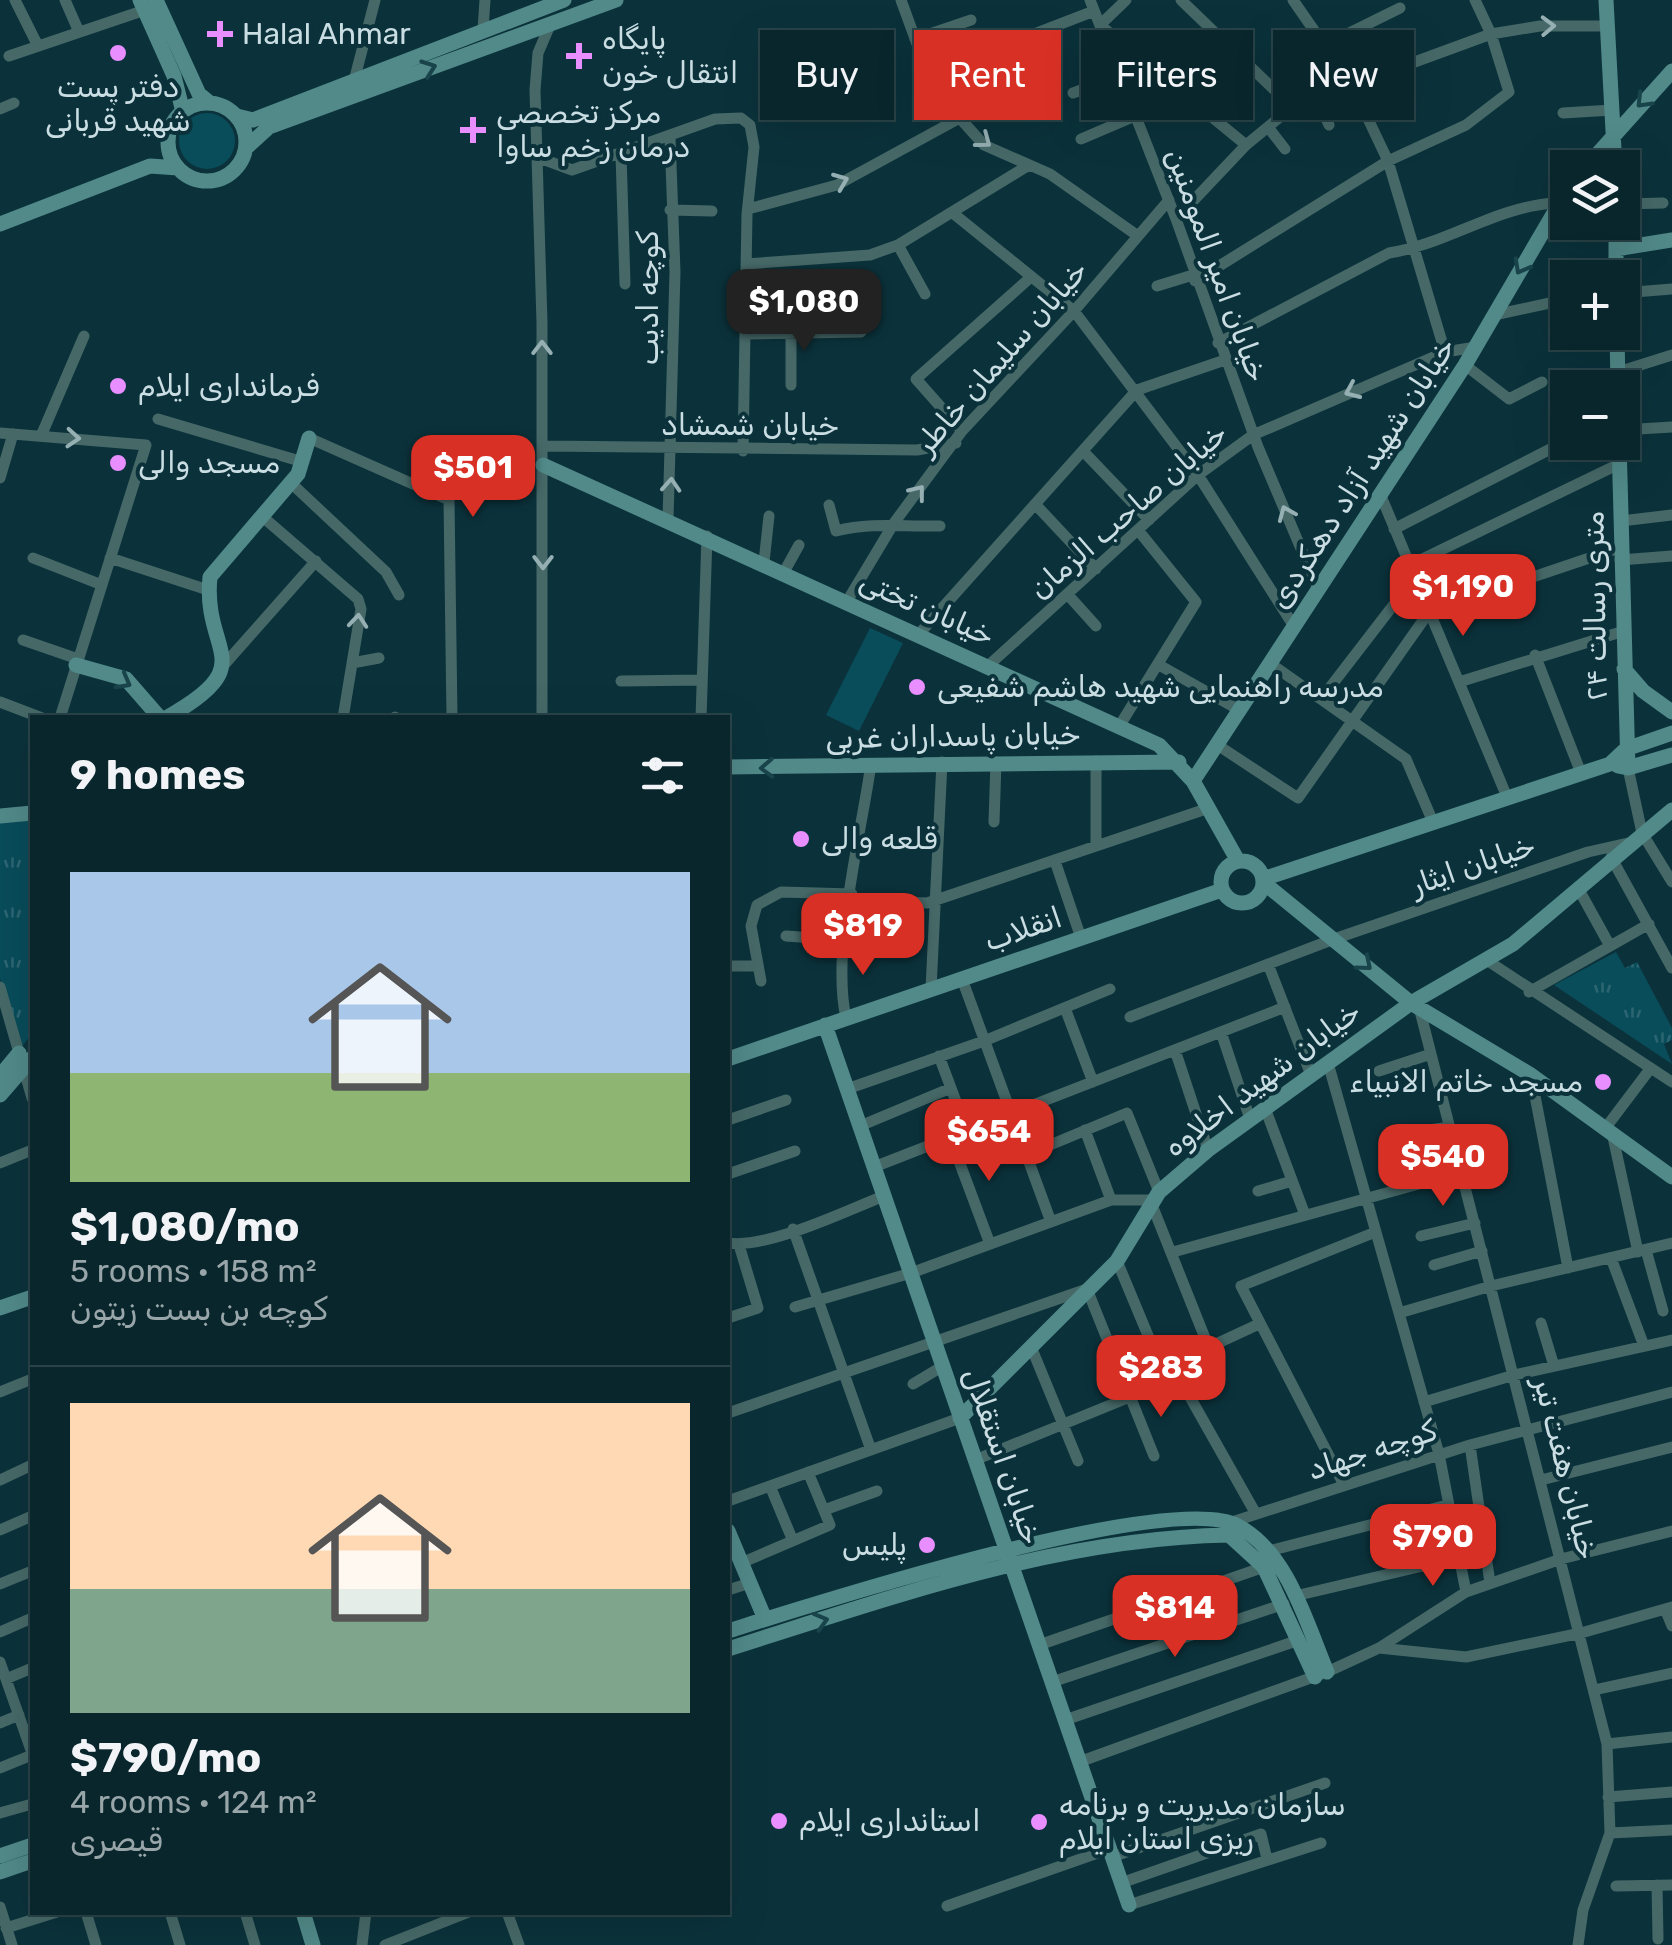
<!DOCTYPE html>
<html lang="en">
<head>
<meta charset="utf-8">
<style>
  :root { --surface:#08262c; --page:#112e34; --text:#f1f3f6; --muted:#98a5a9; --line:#294348; --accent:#d93025 }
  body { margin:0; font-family:Rubik,"Noto Naskh Arabic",sans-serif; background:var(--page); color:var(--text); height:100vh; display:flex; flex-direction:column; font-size:38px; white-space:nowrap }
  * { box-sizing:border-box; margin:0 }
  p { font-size:32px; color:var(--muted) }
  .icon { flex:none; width:55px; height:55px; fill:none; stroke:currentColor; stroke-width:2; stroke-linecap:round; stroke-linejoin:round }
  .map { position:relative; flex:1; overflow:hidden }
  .details { position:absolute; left:30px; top:715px; width:700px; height:1200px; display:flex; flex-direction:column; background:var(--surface); border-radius:0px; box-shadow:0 10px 40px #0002,0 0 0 2px var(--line) }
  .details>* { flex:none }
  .hud { position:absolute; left:760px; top:30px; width:760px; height:90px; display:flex; gap:20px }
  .fabs { position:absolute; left:1550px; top:150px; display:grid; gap:20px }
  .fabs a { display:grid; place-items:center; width:90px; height:90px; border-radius:0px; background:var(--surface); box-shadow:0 10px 40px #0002,0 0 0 2px var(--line); font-size:50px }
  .price { position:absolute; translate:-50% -85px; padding:0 22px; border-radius:20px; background:var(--accent); color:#fff; font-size:32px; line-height:65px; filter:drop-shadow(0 2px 5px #0008) }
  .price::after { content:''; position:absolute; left:50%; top:60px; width:30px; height:22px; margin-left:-15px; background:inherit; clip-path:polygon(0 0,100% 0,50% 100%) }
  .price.selected { background:#222; color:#fff }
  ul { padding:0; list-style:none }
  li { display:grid; align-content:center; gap:20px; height:530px; padding:0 40px }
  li+li { border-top:2px solid var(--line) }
  li span { display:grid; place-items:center; height:310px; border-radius:0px; color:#555 }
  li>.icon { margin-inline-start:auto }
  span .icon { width:180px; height:180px; fill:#fffc; stroke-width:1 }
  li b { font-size:42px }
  h2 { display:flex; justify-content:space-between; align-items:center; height:120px; padding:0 40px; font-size:42px }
  .tag { padding:0 35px; border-radius:0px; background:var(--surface); box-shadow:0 10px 40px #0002,0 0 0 2px var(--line); font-size:35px; line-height:90px }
  .tag.selected { background:var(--accent); color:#fff }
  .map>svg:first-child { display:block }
</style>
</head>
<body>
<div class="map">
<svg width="1672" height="1945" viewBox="0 0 1672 1945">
  <defs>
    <pattern id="park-tufts" width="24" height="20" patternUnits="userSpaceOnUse" patternTransform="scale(2.5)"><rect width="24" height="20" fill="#094c5a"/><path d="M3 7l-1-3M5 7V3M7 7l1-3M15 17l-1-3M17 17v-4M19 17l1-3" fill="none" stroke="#2c6572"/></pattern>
  </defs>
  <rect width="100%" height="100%" fill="#0b323b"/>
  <path fill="#094c5a" d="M179 141a28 28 0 1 1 56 0a28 28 0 1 1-56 0Z
    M870,628L903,643L859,731L826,715Z"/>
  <path fill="url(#park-tufts)" d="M32,818V1033L21,1048L0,978V820Z
    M1616,952L1625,968L1637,962L1672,1028V1040L1664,1044L1672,1064L1554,985Z"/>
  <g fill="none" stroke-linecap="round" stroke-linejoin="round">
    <path stroke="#466968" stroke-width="11" d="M15,0L38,46
      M65,0L79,32
      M901,0L924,63L948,105L984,145L1050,174L1138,236
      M1090,0L1176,219L1258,447L1319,591
      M1126,0L1100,25L1246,145
      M1181,0L1292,107
      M1293,0L1352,85L1388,161L1445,352
      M483,30L485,0
      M1024,38L1094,11
      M915,39L971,20
      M1325,45L1400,8
      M9,56L145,10
      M354,81L375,0
      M1073,93L1120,76
      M1316,97L1329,125
      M0,109L14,103
      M1563,113L1612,110
      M1268,127L1285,149
      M1081,139L1135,116
      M621,154L625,284
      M537,157L572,170L715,119L741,118L750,125L754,147L747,214L743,451
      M1622,204L1663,203
      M748,209L837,185L1013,89
      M670,210L712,211
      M954,214L1074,311L1198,475L1295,628
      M1176,219L1246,145L1292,107L1491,34L1540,26H1606
      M898,245L925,294
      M746,264L870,255L898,245L1029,165
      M1195,281L1388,161L1466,125L1509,92L1491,34L1475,0
      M1157,286L1193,275
      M1622,293L1672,289
      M1494,315L1568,299
      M791,333V385
      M746,334L861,332
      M1218,343L1389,253C1448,244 1496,206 1556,203
      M1465,365L1509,399L1542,382
      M1618,372L1672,355
      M158,419L303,462
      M1622,430L1672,427
      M962,431L916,379L1031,277
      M0,433L146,445L60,718
      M41,436L84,336
      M309,438L449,500L452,718
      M543,446L917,450L956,443
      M1083,451L1149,520
      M0,478L13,434
      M291,483L386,572L399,595
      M1381,496L1507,797
      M1035,504L1096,569
      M829,505L836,531C872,522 903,527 940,526
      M264,518L358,599L361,609L343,718
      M668,519L675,272L670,137
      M1621,521L1672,515
      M1394,529L1568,440
      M33,558L102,585
      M110,558L208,590
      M1620,560L1672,556
      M764,562L769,516
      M1410,565L1619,464
      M784,572L799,545
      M1069,596L1096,626
      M846,603L894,523L962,431L1074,311L1169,200
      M919,634L1137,390L1225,360
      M23,640L78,659
      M1535,655L1581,773
      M352,663L379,658
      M1271,664L1406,759L1433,822
      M989,665L1198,475L1253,435L1445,352L1476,347
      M1159,665L1241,711
      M223,666L316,561
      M621,681L702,680
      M1459,682L1624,631
      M1321,699L1415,577
      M0,702L42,718
      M395,717V718
      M542,718V323L535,90L538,53L550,25
      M701,718L707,536
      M1120,725L1196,602L1138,530
      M1219,746L1298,798L1429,612L1619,548
      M1096,761V846
      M1628,768L1642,833L1672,882
      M994,822L996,762
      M1611,857L1672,968
      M1055,861L1081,938
      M1578,888L1610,946
      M851,900L927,903L1209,808
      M786,936L882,943
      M1488,961L1672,1082
      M1268,964L1311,1075
      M728,966H758
      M962,979L1051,1222
      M761,981L751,926L757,905L781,892L852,894
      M0,987L32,1098
      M931,989L942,762
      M1529,992L1649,924
      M1419,1007L1607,1744L1610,1833L1583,1910L1578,1945
      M1065,1008L1093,1082
      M1130,1017L1334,939L1588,852L1628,843
      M846,1018C831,950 861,835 871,764
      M1221,1032L1250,1119
      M1175,1050L1208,1150
      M939,1056L967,1131
      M1328,1063L1439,1454L1466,1592
      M1379,1071L1431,1054
      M1531,1075L1568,1268
      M847,1089L984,1041L1110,989
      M1265,1108L1305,1215
      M728,1120L786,1100
      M860,1126L951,1088
      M1085,1130L1111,1200
      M1604,1130L1650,1069
      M1394,1135L1450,1127
      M950,1137L990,1244
      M1613,1137L1638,1252
      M1026,1155L1127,1113L1159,1192
      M0,1163L32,1150
      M874,1167L1285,1007
      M728,1174L795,1151
      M1258,1191L1292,1181
      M793,1229L871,1450
      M1421,1236L1475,1223
      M728,1243C768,1249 845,1211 884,1196
      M1646,1250L1663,1311
      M1173,1252L1462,1172
      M1611,1258L1644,1346
      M1117,1261L1162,1369L1259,1324
      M1434,1265L1482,1251
      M795,1307L911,1273L1111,1200H1150L1209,1348
      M1399,1313L1491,1286L1672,1243
      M728,1318L758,1308L739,1245
      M1541,1323L1554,1366
      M1032,1349L1078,1461
      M1177,1374L1256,1514
      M913,1384L943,1366
      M0,1392L32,1379
      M1424,1402L1514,1375L1672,1340
      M728,1413L1087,1289L1154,1456
      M1470,1445L1490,1583
      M975,1460L1179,1377
      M0,1480L32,1465
      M1541,1480L1672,1447
      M1344,1485L1241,1286L1373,1233
      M770,1486L793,1541
      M728,1501L960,1418
      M824,1510L877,1491
      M1232,1522L1470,1445L1672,1392
      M0,1530L32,1516
      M1269,1551L1447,1505
      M741,1563L830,1525L808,1472
      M0,1584L32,1571
      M728,1590L750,1583
      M1295,1596L1457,1558
      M1665,1609L1672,1626
      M0,1632L32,1618
      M1039,1645L1264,1567
      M1379,1648L1466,1657L1581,1633L1672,1607
      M0,1662L32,1753
      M6,1679L32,1668
      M1052,1682L1284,1604
      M1594,1690L1672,1673
      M1065,1720L1299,1640
      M0,1723L19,1715
      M1607,1744L1672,1737
      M1079,1762L1327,1672L1379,1648L1466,1592L1561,1559L1672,1531
      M0,1768L32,1755
      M1608,1797L1672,1792
      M0,1813L32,1804
      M1610,1833L1672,1830
      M1112,1857L1325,1783
      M1121,1883L1261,1834L1267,1859
      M1657,1885L1658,1939
      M1616,1886L1672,1885
      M1129,1905L1321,1843
      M947,1906L1109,1849
      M0,1907L12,1945
      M86,1912L96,1945
      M170,1912L180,1945
      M245,1912L255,1945
      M507,1912L519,1945
      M6,1928L57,1912
      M362,1945L366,1912
      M385,1945L469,1912"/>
    <path stroke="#518a89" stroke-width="15" d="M140,0L174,76L183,112
      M156,0L199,94L210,103
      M1606,0L1615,168
      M168 142a39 39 0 1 1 78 0a39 39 0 1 1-78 0Z
      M237,116L253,120L564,0
      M246,148L269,127L616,0
      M1585,168L1672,71
      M1616,222V278
      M0,224L150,166L178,168
      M1616,249L1672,240
      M1617,332L1618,388
      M1619,442L1628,768
      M543,465L1159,745L1193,781L1238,861
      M76,665L126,679L160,718
      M1624,669L1643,691L1672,712
      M166,718C264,663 202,654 210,577L298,474L309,438
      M1618,766L1628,768L1672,755
      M728,767L1179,762
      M1193,781L1465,365L1568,189
      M0,816L32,813
      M1221 882a21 21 0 1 1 42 0a21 21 0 1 1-42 0Z
      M1263,879L1610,764L1626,749L1672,733
      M1264,883L1411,1003L1531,1075L1672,1177
      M825,1025L1129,1905
      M728,1059L1222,890
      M0,1076L19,1053
      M0,1095L32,1058
      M0,1308L32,1297
      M960,1418L1117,1261L1159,1192L1208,1150L1411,1003L1513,944L1672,810
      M728,1531L765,1619
      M728,1631C811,1605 1171,1489 1238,1526C1288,1553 1306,1622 1327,1672
      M728,1649C890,1598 1056,1538 1229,1535L1264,1567L1315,1677
      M0,1856L32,1845
      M0,1872L32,1861
      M303,1912L313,1945"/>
  </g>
  <defs><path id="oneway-chevron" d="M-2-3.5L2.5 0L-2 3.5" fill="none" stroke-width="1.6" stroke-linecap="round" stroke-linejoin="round" transform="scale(2.5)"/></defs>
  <g stroke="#95afb2">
    <use href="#oneway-chevron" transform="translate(1548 26) rotate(-2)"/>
    <use href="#oneway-chevron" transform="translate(984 141) rotate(37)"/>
    <use href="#oneway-chevron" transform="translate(841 181) rotate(-22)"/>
    <use href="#oneway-chevron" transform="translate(542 348) rotate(-90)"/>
    <use href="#oneway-chevron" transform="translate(1352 391) rotate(156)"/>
    <use href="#oneway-chevron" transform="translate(73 438) rotate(4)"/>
    <use href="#oneway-chevron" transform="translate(671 485) rotate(-86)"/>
    <use href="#oneway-chevron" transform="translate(918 492) rotate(-52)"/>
    <use href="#oneway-chevron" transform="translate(1286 513) rotate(-113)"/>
    <use href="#oneway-chevron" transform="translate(543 562) rotate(90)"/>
    <use href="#oneway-chevron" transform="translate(358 621) rotate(-85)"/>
  </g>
  <g stroke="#19444b">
    <use href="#oneway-chevron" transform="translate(429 68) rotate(-20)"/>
    <use href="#oneway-chevron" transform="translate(1643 101) rotate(134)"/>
    <use href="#oneway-chevron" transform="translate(1521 267) rotate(119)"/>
    <use href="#oneway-chevron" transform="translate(124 682) rotate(29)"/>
    <use href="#oneway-chevron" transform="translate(767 768) rotate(178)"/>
    <use href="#oneway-chevron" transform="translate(1365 964) rotate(40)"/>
    <use href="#oneway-chevron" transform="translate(821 1621) rotate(-16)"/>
  </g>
  <g fill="#e88eff" stroke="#0b323b" stroke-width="4">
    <path d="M215 19h10v10h10v10h-10v10h-10v-10h-10v-10h10z"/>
    <circle cx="118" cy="53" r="10"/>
    <path d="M574 41h10v10h10v10h-10v10h-10v-10h-10v-10h10z"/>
    <path d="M468 115h10v10h10v10h-10v10h-10v-10h-10v-10h10z"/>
    <circle cx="118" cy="386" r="10"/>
    <circle cx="118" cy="463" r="10"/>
    <circle cx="917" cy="687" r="10"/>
    <circle cx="801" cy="839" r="10"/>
    <circle cx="1603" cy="1082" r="10"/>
    <circle cx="927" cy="1545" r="10"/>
    <circle cx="779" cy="1821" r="10"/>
    <circle cx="1039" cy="1822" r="10"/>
  </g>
  <g text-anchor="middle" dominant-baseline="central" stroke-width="8" stroke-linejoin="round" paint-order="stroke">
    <g font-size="30" fill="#c9dde3" stroke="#0b323b" text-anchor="start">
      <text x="242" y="34">Halal Ahmar</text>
      <text x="602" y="39">پایگاه<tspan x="602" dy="34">انتقال خون</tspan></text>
      <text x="118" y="87" text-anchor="middle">دفتر پست<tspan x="118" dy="34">شهید قربانی</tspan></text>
      <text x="496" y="113">مرکز تخصصی<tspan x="496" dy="34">درمان زخم ساوا</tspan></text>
      <text x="138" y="386">فرمانداری ایلام</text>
      <text x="138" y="463">مسجد والی</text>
      <text x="937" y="687">مدرسه راهنمایی شهید هاشم شفیعی</text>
      <text x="821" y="839">قلعه والی</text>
      <text x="1583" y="1082" text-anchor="end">مسجد خاتم الانبیاء</text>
      <text x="907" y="1545" text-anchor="end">پلیس</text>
      <text x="1059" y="1805">سازمان مدیریت و برنامه<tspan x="1059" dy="34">ریزی استان ایلام</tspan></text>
      <text x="799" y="1821">استانداری ایلام</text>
    </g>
    <g font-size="30" fill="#c9dde3" stroke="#0b323b">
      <text transform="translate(1217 265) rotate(70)">خیابان امیر المومنین</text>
      <text transform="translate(648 298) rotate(-90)">کوچه ادیب</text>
      <text transform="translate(1001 357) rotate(-49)">خیابان سلیمان خاطر</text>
      <text x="750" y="425">خیابان شمشاد</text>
      <text transform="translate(1362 473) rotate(-57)">خیابان شهید آزاد دهکردی</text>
      <text transform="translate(1128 511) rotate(-41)">خیابان صاحب الزمان</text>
      <text transform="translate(1595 606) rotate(-91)">۲۴ متری رسالت</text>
      <text transform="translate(927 608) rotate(24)">خیابان تختی</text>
      <text transform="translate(953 736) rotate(-1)">خیابان پاسداران غربی</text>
      <text transform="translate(1473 865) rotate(-19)">خیابان ایثار</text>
      <text transform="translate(1023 929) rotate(-19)">انقلاب</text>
      <text transform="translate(1262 1079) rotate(-37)">خیابان شهید اخلاوه</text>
      <text transform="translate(1372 1450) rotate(-18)">کوچه جهاد</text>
      <text transform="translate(1003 1456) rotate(71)">خیابان استقلال</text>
      <text transform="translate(1566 1468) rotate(76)">خیابان هفت تیر</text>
    </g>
  </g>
</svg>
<div class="fabs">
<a><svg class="icon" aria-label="layers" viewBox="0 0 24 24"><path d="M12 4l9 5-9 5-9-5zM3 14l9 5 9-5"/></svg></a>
<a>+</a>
<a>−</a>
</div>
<b class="price selected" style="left:804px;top:354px">$1,080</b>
<b class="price" style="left:473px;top:520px">$501</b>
<b class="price" style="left:1463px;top:639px">$1,190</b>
<b class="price" style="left:863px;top:978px">$819</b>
<b class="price" style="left:989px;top:1184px">$654</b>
<b class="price" style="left:1443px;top:1209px">$540</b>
<b class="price" style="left:1161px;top:1420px">$283</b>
<b class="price" style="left:1433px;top:1589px">$790</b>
<b class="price" style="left:1175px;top:1660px">$814</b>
<div class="hud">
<a class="tag">Buy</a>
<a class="tag selected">Rent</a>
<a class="tag">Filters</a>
<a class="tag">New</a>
</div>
<section class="details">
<h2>9 homes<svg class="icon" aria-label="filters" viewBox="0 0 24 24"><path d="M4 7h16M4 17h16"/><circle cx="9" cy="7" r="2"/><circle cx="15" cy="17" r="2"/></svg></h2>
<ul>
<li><span style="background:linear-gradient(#a9c7e8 65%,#8fb573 0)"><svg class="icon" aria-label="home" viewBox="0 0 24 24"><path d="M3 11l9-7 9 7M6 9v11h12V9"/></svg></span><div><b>$1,080/mo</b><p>5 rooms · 158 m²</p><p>کوچه بن بست زیتون</p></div></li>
<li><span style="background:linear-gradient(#ffd9b3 60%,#7fa58c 0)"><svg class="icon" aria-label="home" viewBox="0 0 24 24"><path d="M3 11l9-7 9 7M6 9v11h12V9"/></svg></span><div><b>$790/mo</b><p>4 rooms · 124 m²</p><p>قیصری</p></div></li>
</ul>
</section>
</div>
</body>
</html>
